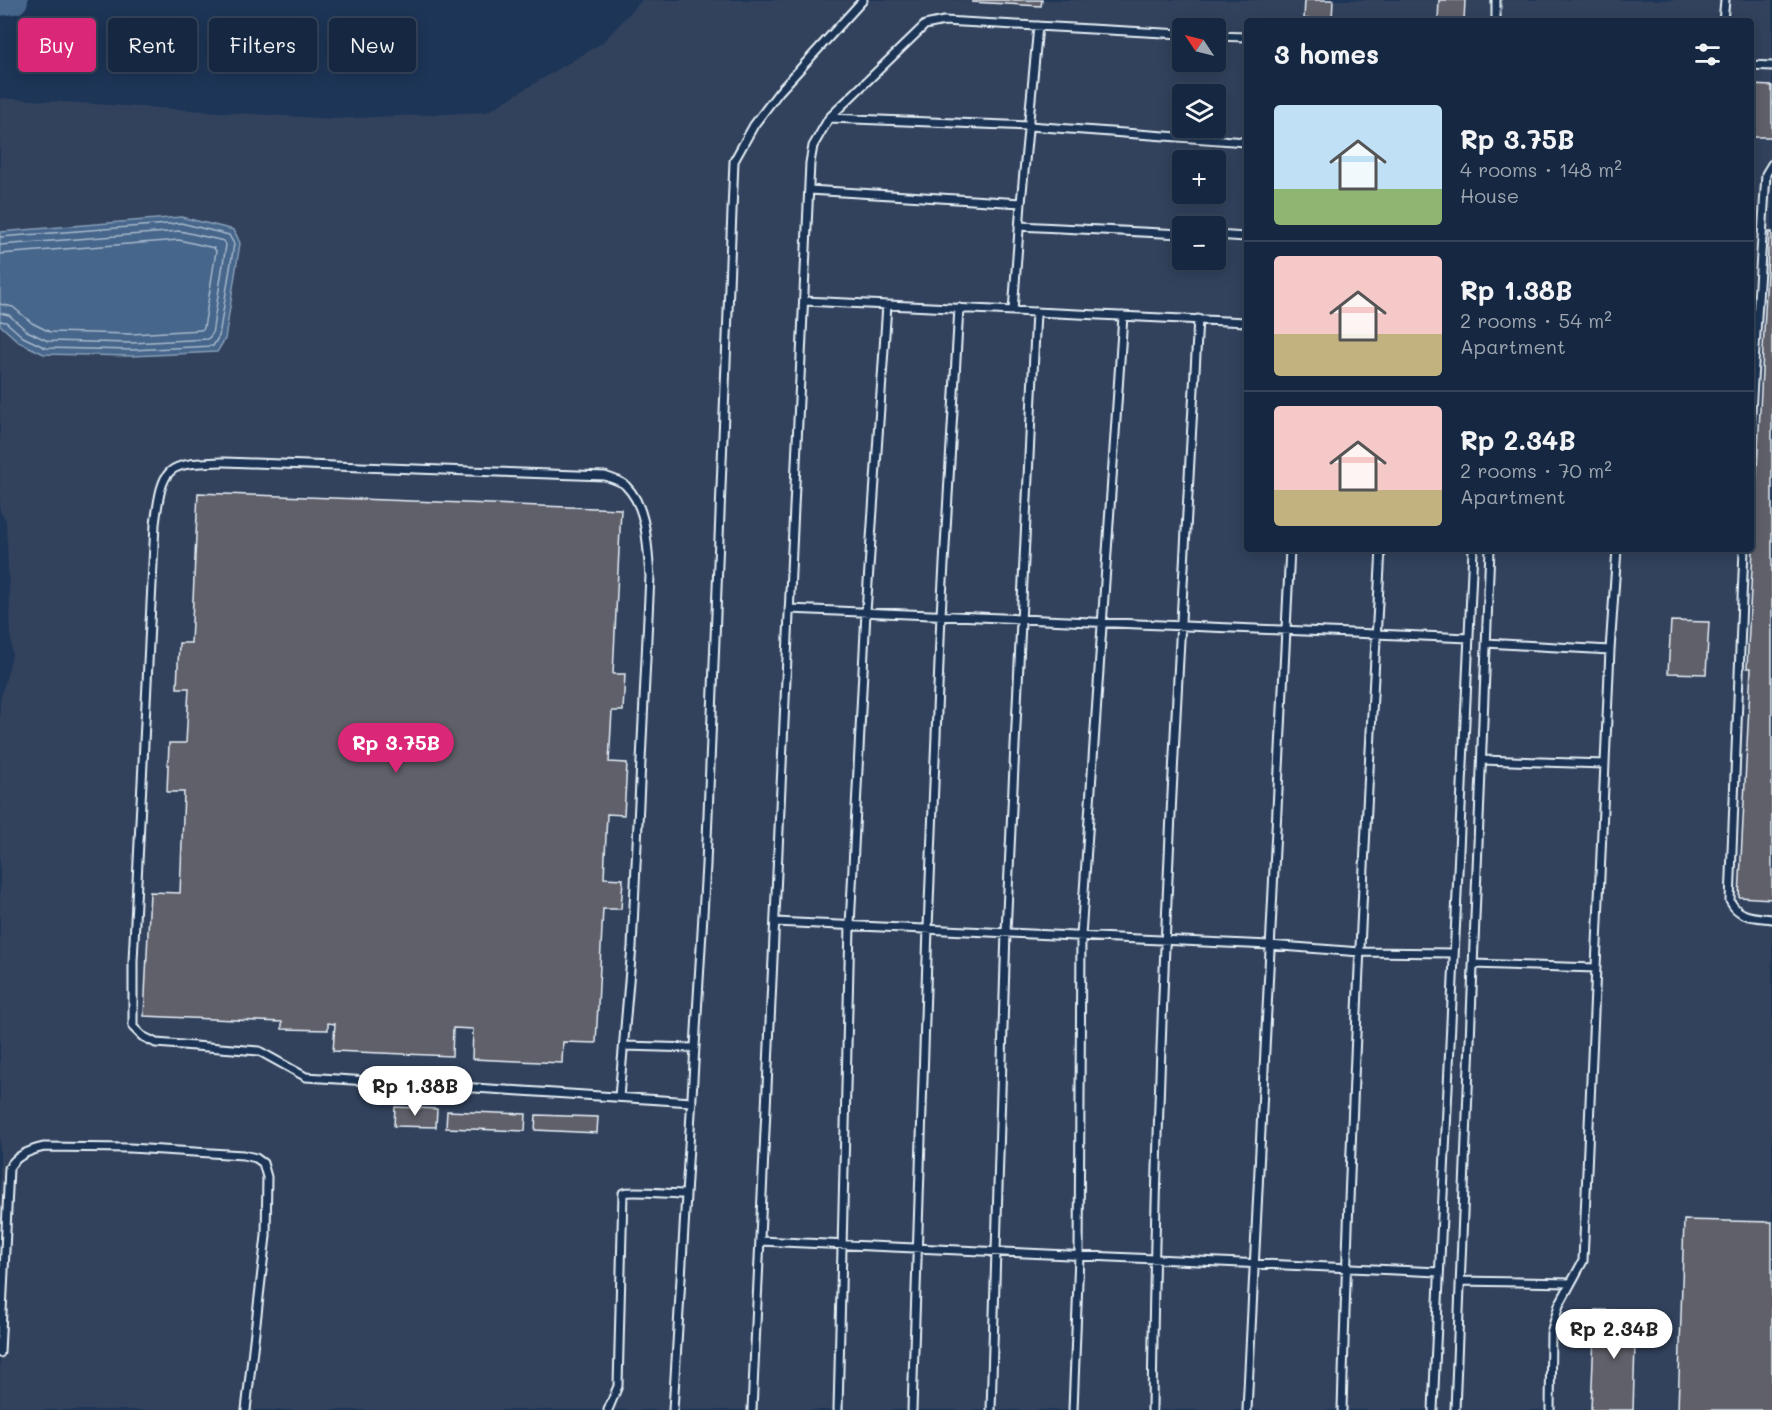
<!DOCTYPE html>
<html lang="en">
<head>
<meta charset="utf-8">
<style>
  :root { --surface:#162841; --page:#1f3048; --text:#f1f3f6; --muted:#9ea6b1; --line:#35445a; --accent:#db2777 }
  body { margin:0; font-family:Mali,sans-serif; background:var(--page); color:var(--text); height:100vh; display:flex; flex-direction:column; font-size:22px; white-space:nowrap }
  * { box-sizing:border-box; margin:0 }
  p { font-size:20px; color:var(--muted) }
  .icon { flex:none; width:33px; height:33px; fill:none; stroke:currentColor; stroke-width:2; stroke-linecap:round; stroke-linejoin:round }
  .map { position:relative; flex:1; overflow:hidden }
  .side { position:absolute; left:1244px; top:18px; width:510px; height:534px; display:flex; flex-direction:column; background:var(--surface); border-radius:6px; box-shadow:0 3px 15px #0003,0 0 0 2px var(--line) }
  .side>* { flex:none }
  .guide { position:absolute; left:18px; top:18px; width:570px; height:54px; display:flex; gap:12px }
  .needle { width:39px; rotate:305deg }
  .fabs { position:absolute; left:1172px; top:18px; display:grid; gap:12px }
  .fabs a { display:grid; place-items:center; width:54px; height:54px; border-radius:6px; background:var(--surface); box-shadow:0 3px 15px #0003,0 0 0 2px var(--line); font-size:30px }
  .price { position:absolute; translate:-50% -51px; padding:0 14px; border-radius:21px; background:#fff; color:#222; font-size:20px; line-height:39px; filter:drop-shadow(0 2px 3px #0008) }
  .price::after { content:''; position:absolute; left:50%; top:36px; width:18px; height:14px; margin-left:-9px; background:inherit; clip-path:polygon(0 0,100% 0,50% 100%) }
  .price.active { background:var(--accent); color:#fff }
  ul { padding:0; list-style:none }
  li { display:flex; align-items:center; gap:18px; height:150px; padding:0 30px }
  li+li { border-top:2px solid var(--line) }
  li span { display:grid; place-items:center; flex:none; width:168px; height:120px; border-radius:6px; color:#555 }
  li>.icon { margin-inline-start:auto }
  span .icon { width:72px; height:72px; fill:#fffc; stroke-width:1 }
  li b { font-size:26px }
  h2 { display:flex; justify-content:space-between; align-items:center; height:72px; padding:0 30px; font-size:26px }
  .tag { padding:0 21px; border-radius:6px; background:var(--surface); box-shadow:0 3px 15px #0003,0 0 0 2px var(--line); font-size:21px; line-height:54px }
  .tag.active { background:var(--accent); color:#fff }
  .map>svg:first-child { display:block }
</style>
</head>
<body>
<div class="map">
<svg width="1772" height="1410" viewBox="0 0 1772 1410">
  <rect width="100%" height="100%" fill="#1d3557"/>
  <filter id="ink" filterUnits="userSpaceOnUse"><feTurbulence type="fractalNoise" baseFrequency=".0167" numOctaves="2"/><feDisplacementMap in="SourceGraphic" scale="12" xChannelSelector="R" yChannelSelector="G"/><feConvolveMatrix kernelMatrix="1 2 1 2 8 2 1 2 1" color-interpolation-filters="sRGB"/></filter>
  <g filter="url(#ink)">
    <path fill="#31425d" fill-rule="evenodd" d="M642,0H1772V1410H0V701L12,656L6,520L0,512V98L332,119L487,112L602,43ZM1246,21H1750V549H1246ZM1182,28H1215V62H1182ZM1182,94H1215V128H1182ZM1182,160H1215V194H1182ZM1182,226H1215V260H1182Z"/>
    <path fill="#46668b" stroke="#879eb7" stroke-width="1.5" d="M181,217L234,230L240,243L225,339L217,352L132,356L44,354L19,342L0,325V232Z"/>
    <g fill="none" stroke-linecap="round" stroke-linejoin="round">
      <path stroke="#a7b9cc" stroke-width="1.5" d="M0,237L181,223L229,235L234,244L219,336L213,346L132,350L46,348L23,337L6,322L0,321
        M0,245L180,231L224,241L226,245L212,334L208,339L132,343L48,341L27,331L9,315L0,313
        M0,254L179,240L214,248L216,251L204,328L201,330L132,334L50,332L32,323L13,307L0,304"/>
      <path stroke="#46668b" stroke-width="28" d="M0,2L14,0"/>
    </g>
    <path fill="#61616a" stroke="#e8f1f8" stroke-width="1.5" d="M973,0H1042L1041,6L972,2Z
      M1305,0H1333L1332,20L1304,19Z
      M1439,0H1465L1464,21H1438Z
      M1750,85L1772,86V137H1750Z
      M1769,232H1772V899L1739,897L1751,668H1747Z
      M198,493L621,509L613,674H625L623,711H612L609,762L627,763L624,815L607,814L604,878L623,879L621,909H603L596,1043L563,1042L562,1063L472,1059L473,1029L453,1028L452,1056L333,1051L335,1024L328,1023V1030L282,1029V1022L144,1016L150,892L180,893L184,792H167L169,743H186L189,688H177L179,643H191Z
      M1671,621L1709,622L1706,674L1668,673Z
      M395,1107L437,1109L436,1127L394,1126Z
      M447,1111L526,1114L525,1131L446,1128Z
      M536,1115L598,1117L597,1133L535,1130Z
      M1684,1220L1772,1222V1410H1678Z
      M1595,1310L1636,1311L1633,1410H1591Z"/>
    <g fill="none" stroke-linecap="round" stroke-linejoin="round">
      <g stroke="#e8f1f8" stroke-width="11">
        <path id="lane" d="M1496,21V0
          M1723,21L1725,0
          M1215,36L1246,37
          M1750,65L1772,66
          M829,118L1029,126L1246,142
          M809,190L1021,203L1013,311
          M1021,203L1038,26
          M1019,226L1182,234
          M1215,235L1246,237
          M804,301L1246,322
          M1750,428L1766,174L1772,164
          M1744,549L1730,901C1739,918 1754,917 1772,919
          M789,609L1469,638
          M1486,643L1610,650
          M1482,760L1605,764
          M775,922L1269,945L1360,952L1454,953
          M1473,964L1596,968
          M625,1046L694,1048
          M619,1097L632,947L650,576C647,547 648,508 626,486C622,481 612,479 605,476L225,462C166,464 163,463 155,524L133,961V1027L142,1036L156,1043L259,1051L306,1077L692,1102
          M760,1241L1439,1272
          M1460,1281L1571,1283
          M0,1353L9,1168C16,1155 30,1150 44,1147L130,1148L243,1155L256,1158L263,1163L267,1177L266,1236L246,1410
          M608,1410L618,1386L623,1193C630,1190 673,1194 685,1194
          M673,1410L706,865L734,161L754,125L779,92L863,0
          M752,1410L810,163L813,146L829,118L925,25L944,21L1182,34
          M838,1410L850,926L866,612L887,305
          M912,1410L928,928L941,615L959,308
          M991,1410L1006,932L1036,312
          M1073,1410L1079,1255L1081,936L1123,316
          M1152,1410C1156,1046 1177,683 1198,319
          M1247,1410L1290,549
          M1342,1410C1350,1123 1365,836 1381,549
          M1433,1410L1473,549
          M1455,1410L1490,549
          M1550,1410L1551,1333L1559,1305L1583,1261L1610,650L1617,549"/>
      </g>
      <use href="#lane" stroke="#1d3557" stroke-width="7"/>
    </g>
  </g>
</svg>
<div class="fabs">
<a><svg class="needle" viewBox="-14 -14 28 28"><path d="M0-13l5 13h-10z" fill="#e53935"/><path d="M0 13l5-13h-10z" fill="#9ea6b1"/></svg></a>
<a><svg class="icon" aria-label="layers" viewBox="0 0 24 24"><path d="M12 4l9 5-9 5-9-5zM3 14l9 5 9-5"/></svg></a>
<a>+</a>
<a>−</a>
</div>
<b class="price active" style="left:396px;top:774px">Rp 3.75B</b>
<b class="price" style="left:415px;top:1117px">Rp 1.38B</b>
<b class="price" style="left:1614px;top:1360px">Rp 2.34B</b>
<div class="guide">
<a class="tag active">Buy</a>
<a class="tag">Rent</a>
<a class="tag">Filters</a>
<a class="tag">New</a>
</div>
<section class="side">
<h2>3 homes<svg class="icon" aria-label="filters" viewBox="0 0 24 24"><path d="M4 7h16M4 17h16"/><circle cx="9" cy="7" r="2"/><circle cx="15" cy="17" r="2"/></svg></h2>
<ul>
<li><span style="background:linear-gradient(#bfe0f5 70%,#8fb573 0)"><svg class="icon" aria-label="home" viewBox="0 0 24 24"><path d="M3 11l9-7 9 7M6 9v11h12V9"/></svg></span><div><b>Rp 3.75B</b><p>4 rooms · 148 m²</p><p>House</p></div></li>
<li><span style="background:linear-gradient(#f6c9c9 65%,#c2b280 0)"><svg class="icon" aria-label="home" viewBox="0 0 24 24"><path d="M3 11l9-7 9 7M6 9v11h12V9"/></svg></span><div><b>Rp 1.38B</b><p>2 rooms · 54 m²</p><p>Apartment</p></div></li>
<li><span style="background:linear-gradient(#f6c9c9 70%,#c2b280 0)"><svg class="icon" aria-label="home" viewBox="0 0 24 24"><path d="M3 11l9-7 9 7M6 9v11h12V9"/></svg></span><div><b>Rp 2.34B</b><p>2 rooms · 70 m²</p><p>Apartment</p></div></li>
</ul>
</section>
</div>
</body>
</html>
